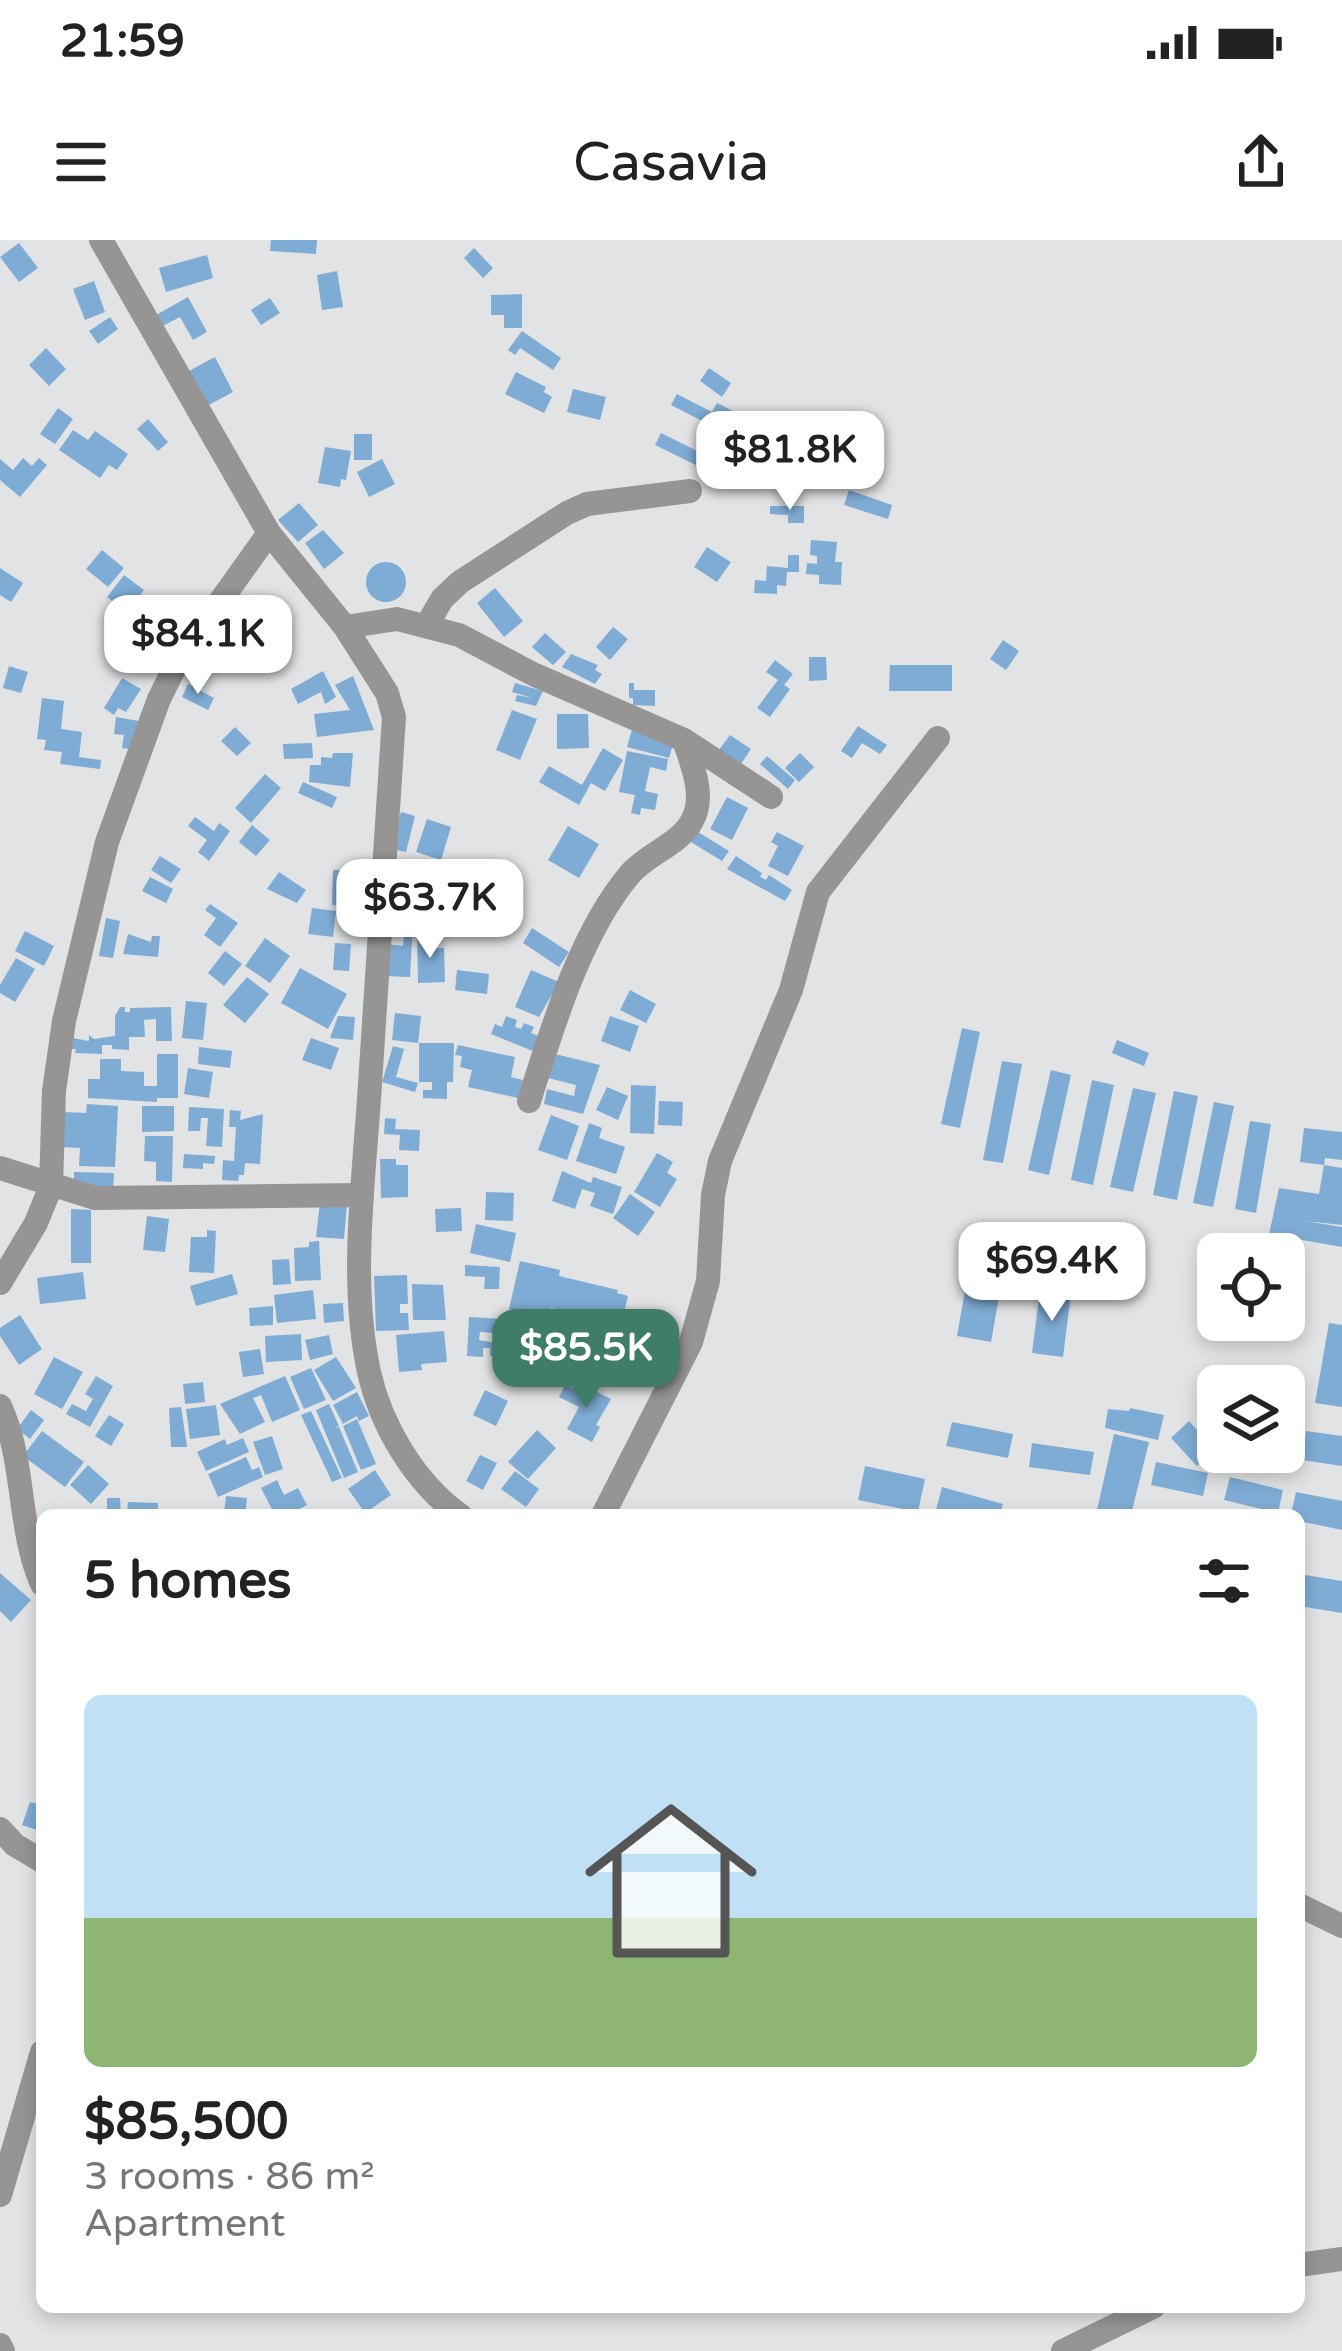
<!DOCTYPE html>
<html lang="en">
<head>
<meta charset="utf-8">
<style>
  :root { --surface:#fff; --page:#f6f6f6; --text:#222; --muted:#767676; --line:#e0e0e0; --accent:#3f7d69 }
  body { margin:0; font-family:"Varela Round",sans-serif; background:var(--page); color:var(--text); height:100vh; display:flex; flex-direction:column; font-size:45px; white-space:nowrap }
  * { box-sizing:border-box; margin:0 }
  p { font-size:39px; color:var(--muted) }
  .icon { flex:none; width:66px; height:66px; fill:none; stroke:currentColor; stroke-width:2; stroke-linecap:round; stroke-linejoin:round }
  .map { position:relative; flex:1; overflow:hidden }
  .side { position:absolute; left:36px; top:1269px; width:1269px; height:804px; display:flex; flex-direction:column; background:var(--surface); border-radius:18px; box-shadow:0 6px 18px #0003 }
  .side>* { flex:none }
  .tools { position:absolute; left:1197px; top:993px; display:grid; gap:24px }
  .tools a { display:grid; place-items:center; width:108px; height:108px; border-radius:18px; background:var(--surface); box-shadow:0 6px 18px #0003; font-size:60px }
  .price { position:absolute; translate:-50% -102px; padding:0 27px; border-radius:24px; background:#fff; color:#222; font-size:39px; line-height:78px; filter:drop-shadow(0 3px 6px #0008) }
  .price::after { content:''; position:absolute; left:50%; top:72px; width:36px; height:27px; margin-left:-18px; background:inherit; clip-path:polygon(0 0,100% 0,50% 100%) }
  .price.current { background:var(--accent); color:#fff }
  ul { padding:0; list-style:none }
  li { display:grid; align-content:center; gap:24px; height:636px; padding:0 48px }
  li+li { border-top:3px solid var(--line) }
  li span { display:grid; place-items:center; height:372px; border-radius:18px; color:#555 }
  li>.icon { margin-inline-start:auto }
  span .icon { width:216px; height:216px; fill:#fffc; stroke-width:1 }
  li b { font-size:51px }
  h2 { display:flex; justify-content:space-between; align-items:center; height:144px; padding:0 48px; font-size:51px }
  .status { display:flex; justify-content:space-between; align-items:center; height:84px; padding:0 60px; background:var(--surface); direction:ltr }
  .status svg { height:33px; fill:currentColor }
  header { display:flex; justify-content:space-between; align-items:center; height:156px; padding:0 48px; background:var(--surface); font-size:54px; font-weight:600 }
  .map>svg:first-child { display:block }
</style>
</head>
<body>
<div class="status"><b>21:59</b><svg viewBox="0 0 49 12"><path d="M0 12V9h3v3zM5 12V6h3v6zM10 12V3h3v9zM15 12V0h3v12zM26 1h20v11H26zM47 4h2v5h-2z"/></svg></div>
<header><svg class="icon" aria-label="menu" viewBox="0 0 24 24"><path d="M4 6h16M4 12h16M4 18h16"/></svg>Casavia<svg class="icon" aria-label="share" viewBox="0 0 24 24"><path d="M12 15V3M7 8l5-5 5 5M5 13v7h14v-7"/></svg></header>
<div class="map">
<svg width="1342" height="2111" viewBox="0 0 1342 2111">
  <rect width="100%" height="100%" fill="#e1e3e5"/>
  <path fill="#7facd5" d="M271,0H317L316,14L270,11Z
    M19,3L38,28L19,42L0,17Z
    M474,8L493,28L483,38L464,18Z
    M207,15L213,38L166,52L159,28Z
    M337,31L343,67L322,70L317,35Z
    M94,41L105,72L85,80L73,49Z
    M522,54V88H504V75H491V55Z
    M188,57L207,92L193,100L180,77L155,90L149,79Z
    M270,58L280,73L261,85L251,70Z
    M110,77L118,89L98,104L89,91Z
    M522,91L561,118L553,130L520,108L515,115L508,110Z
    M46,108L66,129L49,146L29,125Z
    M215,117L233,152L205,167L187,132Z
    M709,128L731,143L722,157L700,141Z
    M516,132L546,147L544,152L552,157L544,173L505,154Z
    M573,149L606,157L600,180L567,172Z
    M677,154L712,172L717,163L757,183L740,218L716,206L704,229L655,205L661,193L697,211L710,185L671,165Z
    M58,168L73,179L55,204L40,194Z
    M148,179L168,202L158,211L137,189Z
    M73,190L88,200L95,191L128,214L117,230L109,225L100,238L59,210Z
    M354,194H372V220H354Z
    M325,207L351,211L346,240L341,239L340,247L318,243Z
    M23,218L32,226L39,218L47,225L20,257L0,240V219L13,230Z
    M382,219L395,244L369,257L357,232Z
    M849,250L892,265L888,279L844,265Z
    M299,263L318,285L298,302L278,280Z
    M770,266H804V283H788V275L770,274Z
    M323,290L344,313L324,329L305,303Z
    M811,300L837,302L835,322H842L841,345L819,344V335L806,334L807,323L817,324V316L810,315Z
    M707,307L731,322L717,342L694,327Z
    M102,310L124,328L108,347L86,329Z
    M788,315H799V332H787L786,346L777,345V354L754,353L755,340L766,341L767,326L788,328Z
    M366 342a20 20 0 1 1 40 0a20 20 0 1 1-40 0Z
    M0,328L23,343L11,362L0,355Z
    M124,335L144,350L126,372L107,357Z
    M495,348L523,381L504,397L477,363Z
    M142,362L172,384L165,393L135,371Z
    M613,387L628,399L610,420L596,407Z
    M545,393L566,412L553,425L532,407Z
    M1003,400L1019,411L1006,430L990,419Z
    M571,414L598,425L595,430L602,434L595,444L562,427Z
    M809,417H826L827,440L809,441Z
    M775,420L793,434L784,445L790,449L770,477L757,468L778,440L766,432Z
    M890,425H952V451H889Z
    M9,426L28,432L21,453L3,448Z
    M323,431L336,457L325,464L321,452L298,464L291,449Z
    M353,436L374,490L317,497L314,474L350,470L335,445Z
    M122,438L141,449L126,472L118,468L114,475L104,468Z
    M515,443L543,451L536,466L515,461L517,455L533,458L512,452Z
    M629,443H634V450H655V466L633,465V458H629Z
    M188,444L214,458L208,470L182,457Z
    M42,458L64,461L61,489L82,492L79,517L101,520L100,529L60,524L62,512L44,510L46,500L37,499Z
    M512,470L537,479L520,520L496,510Z
    M557,474H588L589,508L557,509Z
    M116,477L139,481L134,510L122,508L124,495L114,494Z
    M858,486L887,505L880,514L862,503L852,518L841,511Z
    M235,487L251,503L237,516L221,501Z
    M632,489L674,501L669,518L627,507Z
    M730,495L751,509L741,524L719,510Z
    M312,503L313,518L284,519L283,504Z
    M603,508L623,520L605,551L591,543L579,565L539,542L549,526L582,545Z
    M627,511L668,519L666,531L650,527L645,551L658,554L655,570L641,568L640,575L631,573L635,555L619,552Z
    M333,513H353L350,547L309,542L310,525H321V517L332,518Z
    M800,513L814,527L799,542L785,528Z
    M767,516L795,540L788,549L760,524Z
    M265,534L281,548L251,583L235,568Z
    M303,542L337,557L332,568L298,553Z
    M727,557L748,568L732,600L710,589Z
    M401,572L415,576L406,612L391,609Z
    M195,577L214,591L219,583L230,591L209,621L198,612L207,600L188,586Z
    M427,579L451,587L441,620L416,612Z
    M252,585L270,600L256,616L239,602Z
    M568,586L599,604L579,638L548,620Z
    M693,589L729,611L722,621L686,599Z
    M777,592L804,606L788,636L768,626L778,606L771,602Z
    M160,616L181,629L171,643L151,630Z
    M736,616L762,633L760,637L766,640L769,635L792,650L785,661L727,629Z
    M333,630H343V645H352V665H332Z
    M279,632L306,650L297,663L267,649Z
    M150,637L173,649L166,663L142,651Z
    M440,647L460,653L454,671L463,674L461,679L445,673L443,680L409,669L413,655L435,662Z
    M210,664L238,683L220,707L204,695L216,678L205,670Z
    M312,668L336,671L333,697L308,694Z
    M106,678L120,681L113,718L99,716Z
    M395,683H413L410,737L383,736L385,704L403,706L404,695L394,694Z
    M532,688L569,712L559,727L523,703Z
    M25,691L54,706L44,726L15,711Z
    M417,692H427L428,708H444L445,742L418,743Z
    M128,694L151,702L152,696H160L158,717L123,714Z
    M265,698L290,716L270,743L245,726Z
    M335,703L351,704L349,731L333,730Z
    M225,711L242,724L224,746L208,733Z
    M16,718L35,729L15,762L0,753V745Z
    M300,728L347,754L328,789L281,763Z
    M457,730L489,734L487,754L455,750Z
    M531,730L559,742L539,777L515,767Z
    M247,737L269,754L245,783L223,765Z
    M630,750L656,764L646,783L620,770Z
    M186,761L207,763L203,800L182,798Z
    M120,767H125V772H130V768L171,767L172,801H156V779L144,780L145,797H129V810L112,809V805H102V814L75,813L76,809H67V797L89,801V795L94,799L115,796V776Z
    M395,773L421,776L418,803L392,800Z
    M338,776L355,777L353,800L330,798Z
    M506,776L517,780L515,787L521,789L524,783L534,787L531,793L539,796L533,811L491,794L495,784L502,787Z
    M610,776L639,786L630,812L601,801Z
    M962,788L980,792L960,888L941,884Z
    M311,798L339,808L331,830L302,820Z
    M1117,800L1149,813L1144,826L1112,813Z
    M419,803H454L453,842H447V859L423,858V850H432V842H419Z
    M458,805L515,817L511,837L523,840L518,858L468,847L472,830L460,827L462,816L455,815Z
    M393,806L404,809L396,837L418,843L415,852L382,842Z
    M199,807L232,811L230,828L198,824Z
    M551,813L600,825L583,874L544,864L547,849L574,856L576,845L544,837Z
    M157,814H178V858H157V862L88,858V839H100V819H121V831L144,832V846H157Z
    M1002,821L1022,824L1003,923L983,920Z
    M188,828L213,832L209,858L184,854Z
    M1051,830L1071,835L1049,935L1028,930Z
    M1092,840L1114,845L1093,945L1071,940Z
    M631,845L656,846L654,894L630,893Z
    M607,847L628,856L618,880L596,870Z
    M1133,848L1156,853L1133,952L1110,947Z
    M1174,851L1198,856L1177,960L1153,955Z
    M659,861L683,862L682,886L658,885Z
    M1214,862L1234,866L1213,967L1193,963Z
    M87,864L118,866L115,927L79,926L80,908L62,907L64,872L86,873Z
    M142,866H174V891L142,892Z
    M189,867L224,869L222,907L206,906L208,878H201L200,891H188Z
    M230,870L241,871L240,880L263,874L260,924L245,923L244,935H239L238,941L222,940L223,920L234,921L236,887H229Z
    M551,875L579,886L567,920L538,910Z
    M385,878L396,879L395,889L420,890L419,911L399,910L400,895L384,894Z
    M1250,881L1271,884L1256,973L1235,969Z
    M589,883L602,888L599,898L625,907L616,934L576,921Z
    M1304,888L1342,892V920L1325,918L1324,925L1300,922Z
    M145,896H173L172,942L156,941V922L144,921Z
    M657,913L673,922L667,933L677,939L660,967L634,952Z
    M184,914L215,916L214,924L203,923V929L183,928Z
    M380,919H396V925H408V957L381,958Z
    M1324,925L1342,928V985L1305,981L1342,987V1007L1269,994L1279,948L1319,954Z
    M562,931L591,943L593,937L622,947L613,974L590,966L595,953L582,949L575,969L552,961Z
    M74,932L114,933L113,950H74Z
    M486,952L514,953L513,981L485,980Z
    M630,954L655,972L638,996L613,978Z
    M320,962L347,964L344,999L316,997Z
    M461,968L462,991L436,992L435,969Z
    M71,969L91,970V1023H71Z
    M147,976L169,979L165,1012L143,1010Z
    M476,984L516,993L510,1022L470,1013Z
    M207,990L216,991L214,1033L189,1032L191,997H207Z
    M319,1001L321,1040L295,1041L294,1008L309,1007V1002Z
    M289,1019L291,1044L273,1045L272,1020Z
    M520,1021L560,1030L559,1036L618,1050L617,1053L628,1056L621,1084L551,1068L548,1078L509,1069Z
    M465,1025L500,1027L499,1049H484L485,1037L465,1036Z
    M969,1028L1003,1034L991,1102L957,1096Z
    M83,1032L86,1059L40,1064L37,1038Z
    M232,1034L238,1054L196,1066L190,1046Z
    M407,1035L408,1064H400V1073H408L409,1090L376,1091L374,1036Z
    M412,1044L443,1045L446,1080H413Z
    M313,1050L316,1079L277,1083L274,1055Z
    M1040,1050L1071,1054L1063,1117L1032,1113Z
    M343,1063L344,1081L324,1083L323,1064Z
    M273,1066V1085L250,1086L249,1068Z
    M20,1075L42,1109L19,1125L0,1096V1088Z
    M469,1077L504,1079L506,1094L480,1092L479,1100L502,1104L501,1117L490,1116V1108H483V1117L467,1116Z
    M1329,1083L1342,1085V1167L1315,1163Z
    M444,1091L447,1122L421,1124L422,1130L399,1132L396,1095Z
    M301,1094L302,1120L266,1122L265,1096Z
    M329,1095L333,1114L310,1120L305,1100Z
    M260,1109L264,1134L243,1137L239,1112Z
    M54,1117L83,1132L62,1169L34,1154Z
    M336,1117L356,1148L333,1161L314,1130Z
    M311,1128L326,1160L304,1169L290,1137Z
    M96,1136L113,1146L90,1187L66,1174L72,1164L86,1171L93,1159L85,1154Z
    M285,1136L300,1170L272,1182L261,1155L253,1158L265,1182L240,1194L220,1164Z
    M203,1142L205,1162L185,1164L183,1144Z
    M565,1145L588,1156L591,1149L611,1159L596,1185L600,1187L592,1202L567,1189L579,1167L559,1157Z
    M485,1150L508,1161L496,1186L473,1175Z
    M357,1152L369,1176L359,1181L357,1176L343,1184L333,1165Z
    M329,1164L339,1186L333,1189L339,1187L358,1232L344,1238L316,1170Z
    M216,1165L220,1195L190,1199L186,1169Z
    M181,1167L187,1207H171L169,1168Z
    M1130,1168L1164,1175L1158,1200L1105,1188L1108,1169L1129,1171Z
    M31,1170L44,1180L30,1199L17,1189Z
    M311,1171L342,1238L332,1242L301,1175Z
    M109,1175L124,1184L111,1206L95,1196Z
    M357,1179L376,1224L361,1230L343,1186Z
    M1189,1181L1215,1210L1197,1226L1171,1198Z
    M952,1182L1013,1194L1008,1218L946,1206Z
    M537,1190L556,1208L528,1239L508,1222Z
    M42,1191L84,1222L65,1247L23,1216Z
    M1306,1191L1342,1196V1226L1302,1220Z
    M1114,1194L1149,1202L1131,1275H1096Z
    M272,1196L283,1229L265,1235L253,1202Z
    M243,1198L249,1212L206,1231L197,1212L225,1199L227,1205Z
    M1032,1203L1094,1212L1090,1235L1029,1227Z
    M480,1215L497,1223L483,1250L466,1241Z
    M246,1217L252,1230L259,1227L263,1237L218,1257L208,1234Z
    M1156,1222L1208,1233L1203,1256L1151,1245Z
    M88,1225L109,1244L91,1264L70,1245Z
    M865,1226L925,1239L918,1272L858,1260Z
    M375,1230L391,1255L365,1273L348,1249Z
    M515,1231L539,1249L526,1267L501,1249Z
    M1230,1237L1283,1250L1278,1273L1224,1260Z
    M277,1240L284,1255L298,1248L307,1265L287,1275H275L261,1248Z
    M942,1247L1003,1264L1000,1275H954L936,1270Z
    M1296,1252L1342,1261V1290L1299,1281V1275H1291Z
    M226,1256L247,1258L245,1275H224Z
    M107,1258H120L121,1275H81V1270L107,1269Z
    M128,1262L158,1263V1275H127Z
    M0,1333L31,1360L11,1382L0,1371Z
    M1299,1334L1342,1341V1373L1299,1366Z
    M30,1562L42,1565L40,1591L22,1585Z"/>
  <g fill="none" stroke-linecap="round" stroke-linejoin="round">
    <path stroke="#969594" stroke-width="24" d="M101,0L269,293L345,387L387,453L394,477C386,604 377,732 369,859C363,948 350,1044 369,1132C381,1186 415,1243 460,1275
      M427,385L442,359L460,342L567,273L587,264L690,251
      M345,387L397,379L459,395L533,434L684,500C692,525 706,556 692,581C680,604 647,614 630,634C580,693 552,789 529,861
      M684,500L771,557
      M0,928L95,958L362,955
      M0,1043L36,983L51,946L54,851L64,781L107,602L159,459L179,419L269,293
      M0,1166C26,1222 17,1287 42,1344
      M603,1275L691,1102L708,1041L713,955L720,921L791,750L818,652L938,498
      M0,1589L15,1605L42,1621
      M1299,1665L1342,1686
      M0,1955L42,1812
      M1299,2025L1342,2019
      M0,2105L3,2111
      M1063,2111L1153,2067"/>
  </g>
</svg>
<div class="tools">
<a><svg class="icon" aria-label="locate" viewBox="0 0 24 24"><circle cx="12" cy="12" r="6"/><path d="M12 2v4M12 18v4M2 12h4M18 12h4"/></svg></a>
<a><svg class="icon" aria-label="layers" viewBox="0 0 24 24"><path d="M12 4l9 5-9 5-9-5zM3 14l9 5 9-5"/></svg></a>
</div>
<b class="price" style="left:790px;top:273px">$81.8K</b>
<b class="price" style="left:198px;top:457px">$84.1K</b>
<b class="price" style="left:430px;top:721px">$63.7K</b>
<b class="price" style="left:1052px;top:1084px">$69.4K</b>
<b class="price current" style="left:586px;top:1171px">$85.5K</b>
<section class="side">
<h2>5 homes<svg class="icon" aria-label="filters" viewBox="0 0 24 24"><path d="M4 7h16M4 17h16"/><circle cx="9" cy="7" r="2"/><circle cx="15" cy="17" r="2"/></svg></h2>
<ul>
<li><span style="background:linear-gradient(#bfe0f5 60%,#8fb573 0)"><svg class="icon" aria-label="home" viewBox="0 0 24 24"><path d="M3 11l9-7 9 7M6 9v11h12V9"/></svg></span><div><b>$85,500</b><p>3 rooms · 86 m²</p><p>Apartment</p></div></li>
</ul>
</section>
</div>
</body>
</html>
